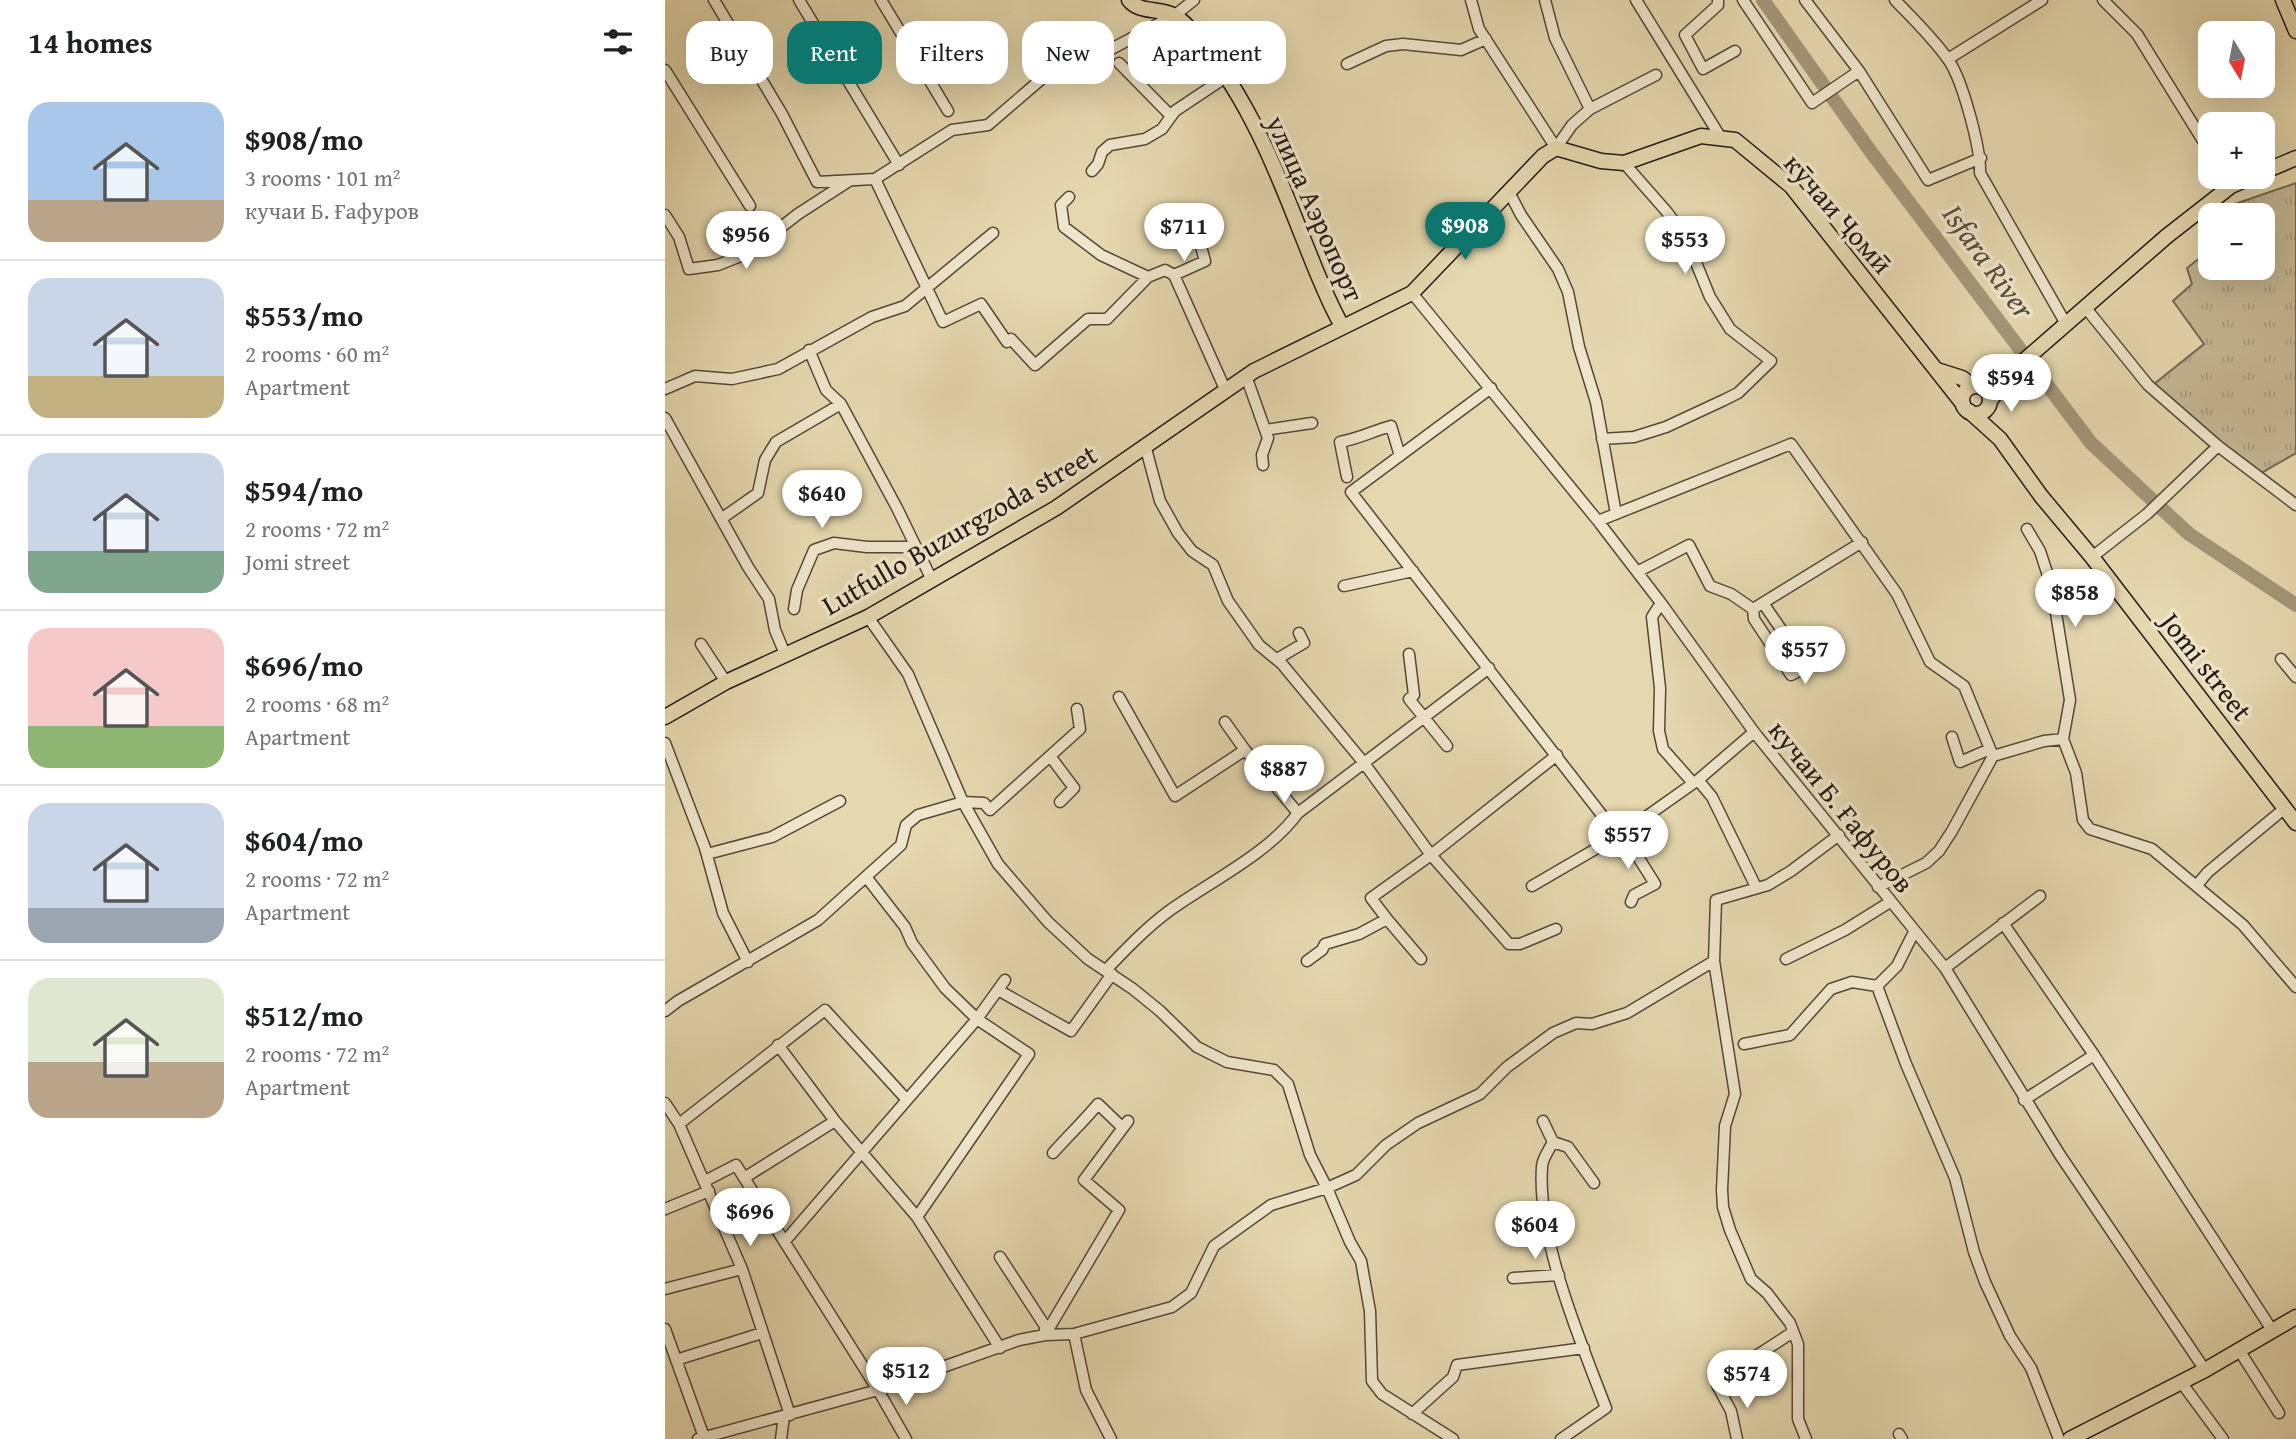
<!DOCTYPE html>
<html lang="en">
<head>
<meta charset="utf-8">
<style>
  :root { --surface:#fff; --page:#f2f2f2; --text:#202124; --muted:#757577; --line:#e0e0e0; --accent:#0f766e }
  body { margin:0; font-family:"Gentium Book Plus",serif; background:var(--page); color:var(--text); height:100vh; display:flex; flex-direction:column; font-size:26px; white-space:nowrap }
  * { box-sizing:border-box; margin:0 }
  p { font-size:23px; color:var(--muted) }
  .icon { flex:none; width:38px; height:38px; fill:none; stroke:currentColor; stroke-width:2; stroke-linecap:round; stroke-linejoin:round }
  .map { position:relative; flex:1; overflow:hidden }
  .side { display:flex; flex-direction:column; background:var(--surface); width:665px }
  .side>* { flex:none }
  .guide { position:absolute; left:21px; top:21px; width:665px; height:63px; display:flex; gap:14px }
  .needle { width:46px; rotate:170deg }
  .fabs { position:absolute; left:1533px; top:21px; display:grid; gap:14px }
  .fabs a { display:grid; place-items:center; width:77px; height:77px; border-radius:14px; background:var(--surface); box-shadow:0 7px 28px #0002; font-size:35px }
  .price { position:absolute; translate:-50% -60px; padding:0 16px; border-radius:24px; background:#fff; color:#222; font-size:23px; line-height:46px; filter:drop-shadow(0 2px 4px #0008) }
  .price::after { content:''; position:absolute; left:50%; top:42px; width:21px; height:16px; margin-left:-10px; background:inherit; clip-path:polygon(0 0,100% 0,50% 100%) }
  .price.active { background:var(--accent); color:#fff }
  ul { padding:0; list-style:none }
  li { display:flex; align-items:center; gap:21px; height:175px; padding:0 28px }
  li+li { border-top:2px solid var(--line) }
  li span { display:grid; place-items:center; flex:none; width:196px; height:140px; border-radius:21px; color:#555 }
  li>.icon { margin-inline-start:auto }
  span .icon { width:84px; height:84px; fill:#fffc; stroke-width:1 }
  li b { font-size:30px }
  h2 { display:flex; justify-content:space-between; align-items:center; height:84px; padding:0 28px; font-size:30px }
  .pill { padding:0 24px; border-radius:21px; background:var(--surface); box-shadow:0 7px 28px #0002; font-size:24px; line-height:63px }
  .pill.active { background:var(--accent); color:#fff }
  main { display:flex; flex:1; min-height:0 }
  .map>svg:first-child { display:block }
</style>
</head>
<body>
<main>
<section class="side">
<h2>14 homes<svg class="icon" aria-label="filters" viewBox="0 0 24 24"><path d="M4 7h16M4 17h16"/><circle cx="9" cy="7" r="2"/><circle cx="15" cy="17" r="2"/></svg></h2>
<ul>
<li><span style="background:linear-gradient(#a9c7e8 70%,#b9a48a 0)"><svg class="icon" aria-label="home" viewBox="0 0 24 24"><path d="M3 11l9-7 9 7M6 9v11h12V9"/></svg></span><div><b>$908/mo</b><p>3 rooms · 101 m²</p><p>кучаи Б. Ғафуров</p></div></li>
<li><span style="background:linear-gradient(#c9d6e8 70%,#c2b280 0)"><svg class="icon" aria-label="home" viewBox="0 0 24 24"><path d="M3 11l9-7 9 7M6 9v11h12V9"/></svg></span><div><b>$553/mo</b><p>2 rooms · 60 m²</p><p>Apartment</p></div></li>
<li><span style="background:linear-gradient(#c9d6e8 70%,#7fa58c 0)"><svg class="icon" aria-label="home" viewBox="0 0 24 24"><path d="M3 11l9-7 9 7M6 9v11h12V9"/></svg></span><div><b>$594/mo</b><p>2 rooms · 72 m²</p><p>Jomi street</p></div></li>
<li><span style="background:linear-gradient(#f6c9c9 70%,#8fb573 0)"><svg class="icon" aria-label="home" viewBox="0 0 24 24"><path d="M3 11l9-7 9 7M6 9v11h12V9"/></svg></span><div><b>$696/mo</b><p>2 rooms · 68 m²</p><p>Apartment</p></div></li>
<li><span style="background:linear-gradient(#c9d6e8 75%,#9aa5b1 0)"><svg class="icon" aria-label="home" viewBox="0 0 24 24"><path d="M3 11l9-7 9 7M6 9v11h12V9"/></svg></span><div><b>$604/mo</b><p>2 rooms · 72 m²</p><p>Apartment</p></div></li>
<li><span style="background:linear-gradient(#dfe7d0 60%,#b9a48a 0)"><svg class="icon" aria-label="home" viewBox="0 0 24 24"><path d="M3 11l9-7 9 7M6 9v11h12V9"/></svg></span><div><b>$512/mo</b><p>2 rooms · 72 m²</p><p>Apartment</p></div></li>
</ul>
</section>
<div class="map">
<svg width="1631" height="1439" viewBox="0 0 1631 1439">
  <defs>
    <pattern id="grass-tufts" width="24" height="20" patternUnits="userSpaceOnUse" patternTransform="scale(1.75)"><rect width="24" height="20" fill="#c4b794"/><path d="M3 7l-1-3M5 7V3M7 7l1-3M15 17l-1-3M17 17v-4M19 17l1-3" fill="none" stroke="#a89d7f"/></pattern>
  </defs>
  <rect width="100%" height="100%" fill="#e5d7ae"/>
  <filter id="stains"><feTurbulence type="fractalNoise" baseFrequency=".00286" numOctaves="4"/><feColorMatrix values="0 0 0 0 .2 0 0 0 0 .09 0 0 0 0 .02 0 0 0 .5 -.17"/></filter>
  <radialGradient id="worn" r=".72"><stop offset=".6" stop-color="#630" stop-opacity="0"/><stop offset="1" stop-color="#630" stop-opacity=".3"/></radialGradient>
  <path fill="url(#grass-tufts)" stroke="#746854" stroke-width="2" d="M1631,183V453L1591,476L1484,388L1539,344L1508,301L1527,284L1522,268L1545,250V268H1598V215H1555L1567,205Z"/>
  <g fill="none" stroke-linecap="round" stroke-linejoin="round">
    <path stroke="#a39679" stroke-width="14" d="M1098,0L1206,152L1426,443L1524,534L1631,605"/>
    <g stroke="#54483a" stroke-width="13">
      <path id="minor" d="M49,0L117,114L152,182L210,179L287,130L323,125L380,76L437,54L510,15L529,0
        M134,0L234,165
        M216,0L283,111
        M806,0L814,29L891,148L907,125L925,109L991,75
        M880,0L890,38L925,109
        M971,0L1056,138
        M1053,0V5L1020,35L1038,69L1070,51
        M1078,0L1147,103L1194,71L1140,0
        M1230,0C1248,19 1267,37 1282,58C1297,77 1316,149 1315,173L1401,324
        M1438,0L1472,34L1545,152
        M1283,59L1377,0
        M454,63L506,116
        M682,64L721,46L738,44L796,50L821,39
        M0,70L85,206
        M1194,71L1263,180L1316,158
        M427,171L433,164L437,152L445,145L480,139L497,129L510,111L561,77
        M1560,177L1566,186
        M210,179L278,322L316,304L342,342L346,339L370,365L423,319H442L483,277
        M844,192L856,215L893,269L903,292L914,347L931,402L951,514
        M404,197L396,205L399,227L436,255L483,277L500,270L509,275L560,389
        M0,215L14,237L24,269L53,265L83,253L133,214L184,181
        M509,275L540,261L528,218
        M747,293L933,521L996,603L1089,732L1280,968L1395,1155L1540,1370
        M1420,307L1483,385L1553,446L1631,505
        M144,350L161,390L176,404L232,508L266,578
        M581,376L603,438L597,455L598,465
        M826,388L686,492L947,828L958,833L1033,780L1089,732
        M0,389L30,376L67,379L113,369L207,317L240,306L328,233
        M0,418L83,567L104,599L110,630L120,654
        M600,430L647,423
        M937,439L969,437L1001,427L1059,400L1073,393L1106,361L1065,329L1045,297L1021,238L1002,212L959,163
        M480,445L495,501L513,533L527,551L548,565L563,601L594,645L617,664L699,763L766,855L844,944H855L891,929
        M682,477L675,442C693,439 708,431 726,426L735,456
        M56,519L93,493L100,460L111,442L176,404
        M933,521L1126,444L1232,594L1265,662L1299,686L1328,756
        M1362,529L1375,551L1387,588L1405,700L1398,739
        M1427,557L1482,514L1553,446
        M972,572L1024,545L1045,586L1066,594L1088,609L1197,542
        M679,586L748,571
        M996,603L987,617L995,688L994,731L998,749L1028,783
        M129,609L132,590L149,550L169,543L202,547H251
        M1088,609L1089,619L1126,675L1142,667L1098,603
        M203,617L243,674L298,802L333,864L383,922L423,959L468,989L495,1011L532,1047L562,1062L609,1070L623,1084L645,1155L662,1188L685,1242L696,1261L705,1311L707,1381L717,1394L788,1439
        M36,644L61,682
        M744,654L749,695L744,699L782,746
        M612,659L639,643L634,633
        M1616,659L1631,677
        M454,697L510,796L580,750
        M560,722L580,750L633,813
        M1287,737L1295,762L1325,749
        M0,743L40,848L58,913L83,962
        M385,756L409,788L395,802
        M1328,756L1379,741L1398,739L1411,773L1418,820L1425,829L1487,849L1578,925L1631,987
        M1033,780L1047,797L1091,887
        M42,854L107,837L175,801
        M202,878L240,927L247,943L280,988L312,1019L364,1054L252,1217
        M1532,885L1543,872L1620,808
        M867,886L958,833L990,884L969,895L966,902
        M1213,887L1261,863L1274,851L1287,831L1328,756
        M722,919L756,959
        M1338,923L1429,1055L1607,1330
        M1121,959L1180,930L1225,902
        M642,961L657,950L660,944L694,934L722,919L706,898L766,855L892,755
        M1280,968L1375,896
        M441,970C461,949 481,928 504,911C546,881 603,854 633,813L824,668
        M1212,986L1241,1064L1290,1178L1309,1252L1320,1282L1345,1336L1366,1368L1394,1439
        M333,990L406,1031L447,974
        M0,1011L13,1001L153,920L236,845L241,825L253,815L298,802L319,803L325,810L415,729L412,709
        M1079,1044L1125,1035L1166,989L1187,982L1212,986L1232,966L1249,932
        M113,1045L170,1121L252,1217L335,1348
        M1359,1100L1429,1055
        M0,1103L14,1124L77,1269L125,1415
        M878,1121L888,1142C884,1150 877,1159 877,1167C872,1239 915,1340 941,1408L896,1439
        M14,1124L160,1010L242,1100
        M888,1142L903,1147L929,1183
        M388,1153C403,1136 419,1121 433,1104L458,1128
        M79,1178L170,1121
        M40,1181L71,1165L213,1390L241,1439
        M0,1209L44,1191
        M848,1227L881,1221
        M120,1241L312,1019L340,980
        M335,1257L380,1326V1335
        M848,1278L894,1275
        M0,1289L77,1269
        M0,1329L39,1437
        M409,1334L421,1390L446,1439
        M380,1335L454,1210L419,1180L463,1121
        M1574,1350L1614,1413
        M11,1360L97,1333
        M1516,1382L1558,1439
        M747,1414L788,1377L792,1365L919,1348
        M1234,1434L1237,1439
        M33,1439L213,1390L354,1340L380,1335L409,1334L507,1307L526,1293L549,1246L606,1205L662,1188L691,1175L721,1145L753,1123L815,1094L842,1067L888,1033L911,1023L927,1024L962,1013L1049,961
        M116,1439L119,1416
        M1072,1439L1066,1411L1052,1385L1057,1378L1128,1332
        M1141,1439L1133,1419V1344L1125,1323L1102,1293L1086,1279L1065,1230L1058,1207L1057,1190L1060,1126L1070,1094L1049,961L1051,900L1103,885L1126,871L1174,835"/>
    </g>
    <g stroke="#231913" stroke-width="17">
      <path id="major" d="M464,0C474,13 494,8 508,15C518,19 531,36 538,45C583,99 611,169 636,233C649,265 660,296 677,326
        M1618,0L1631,31
        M1598,172L1631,158
        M1272,370L1297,378L1308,386
        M1312,386L1345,373L1502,236L1566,186L1587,177
        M1297 400a14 14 0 1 1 28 0a14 14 0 1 1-28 0Z
        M1325,401L1345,373
        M1304,411L1335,439L1376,496L1427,557L1631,823
        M0,717L61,682L203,617L391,508L589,371L747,293L878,156L891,148L936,161L959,163L1036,136L1070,140L1126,186L1298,404
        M1405,1439L1540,1370L1631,1317"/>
    </g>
    <use href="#minor" stroke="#eee5ca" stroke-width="10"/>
    <use href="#major" stroke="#e5d7ae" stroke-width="14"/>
  </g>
  <g text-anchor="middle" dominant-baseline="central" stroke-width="7" stroke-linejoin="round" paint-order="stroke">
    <g font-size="28" fill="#231913" stroke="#eee5ca">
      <text transform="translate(651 208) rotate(66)">улица Аэропорт</text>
      <text transform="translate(1174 213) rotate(49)">кӯчаи Ҷомӣ</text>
      <text transform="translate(294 529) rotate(-30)">Lutfullo Buzurgzoda street</text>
      <text transform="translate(1542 666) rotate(52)">Jomi street</text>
      <text transform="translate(1177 806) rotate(51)">кучаи Б. Ғафуров</text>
    </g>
    <g font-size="30" font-style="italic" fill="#564b3c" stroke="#eee5ca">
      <text transform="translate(1324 261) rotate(54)">Isfara River</text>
    </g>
  </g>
  <rect width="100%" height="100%" filter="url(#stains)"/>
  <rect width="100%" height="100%" fill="url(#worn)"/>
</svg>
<div class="fabs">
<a><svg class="needle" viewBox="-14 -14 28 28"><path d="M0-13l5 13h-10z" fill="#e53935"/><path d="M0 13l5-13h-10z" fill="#757577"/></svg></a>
<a>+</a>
<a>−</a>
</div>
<b class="price active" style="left:800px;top:262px">$908</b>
<b class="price" style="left:519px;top:263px">$711</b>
<b class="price" style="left:81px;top:271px">$956</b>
<b class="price" style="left:1020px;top:276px">$553</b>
<b class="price" style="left:1346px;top:414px">$594</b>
<b class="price" style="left:157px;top:530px">$640</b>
<b class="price" style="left:1410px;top:629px">$858</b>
<b class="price" style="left:1140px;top:686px">$557</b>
<b class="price" style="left:619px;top:805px">$887</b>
<b class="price" style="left:963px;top:871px">$557</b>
<b class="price" style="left:85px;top:1248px">$696</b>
<b class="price" style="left:870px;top:1261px">$604</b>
<b class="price" style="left:241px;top:1407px">$512</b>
<b class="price" style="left:1082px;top:1410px">$574</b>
<div class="guide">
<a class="pill">Buy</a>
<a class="pill active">Rent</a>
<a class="pill">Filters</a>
<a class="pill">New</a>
<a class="pill">Apartment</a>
</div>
</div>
</main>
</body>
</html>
